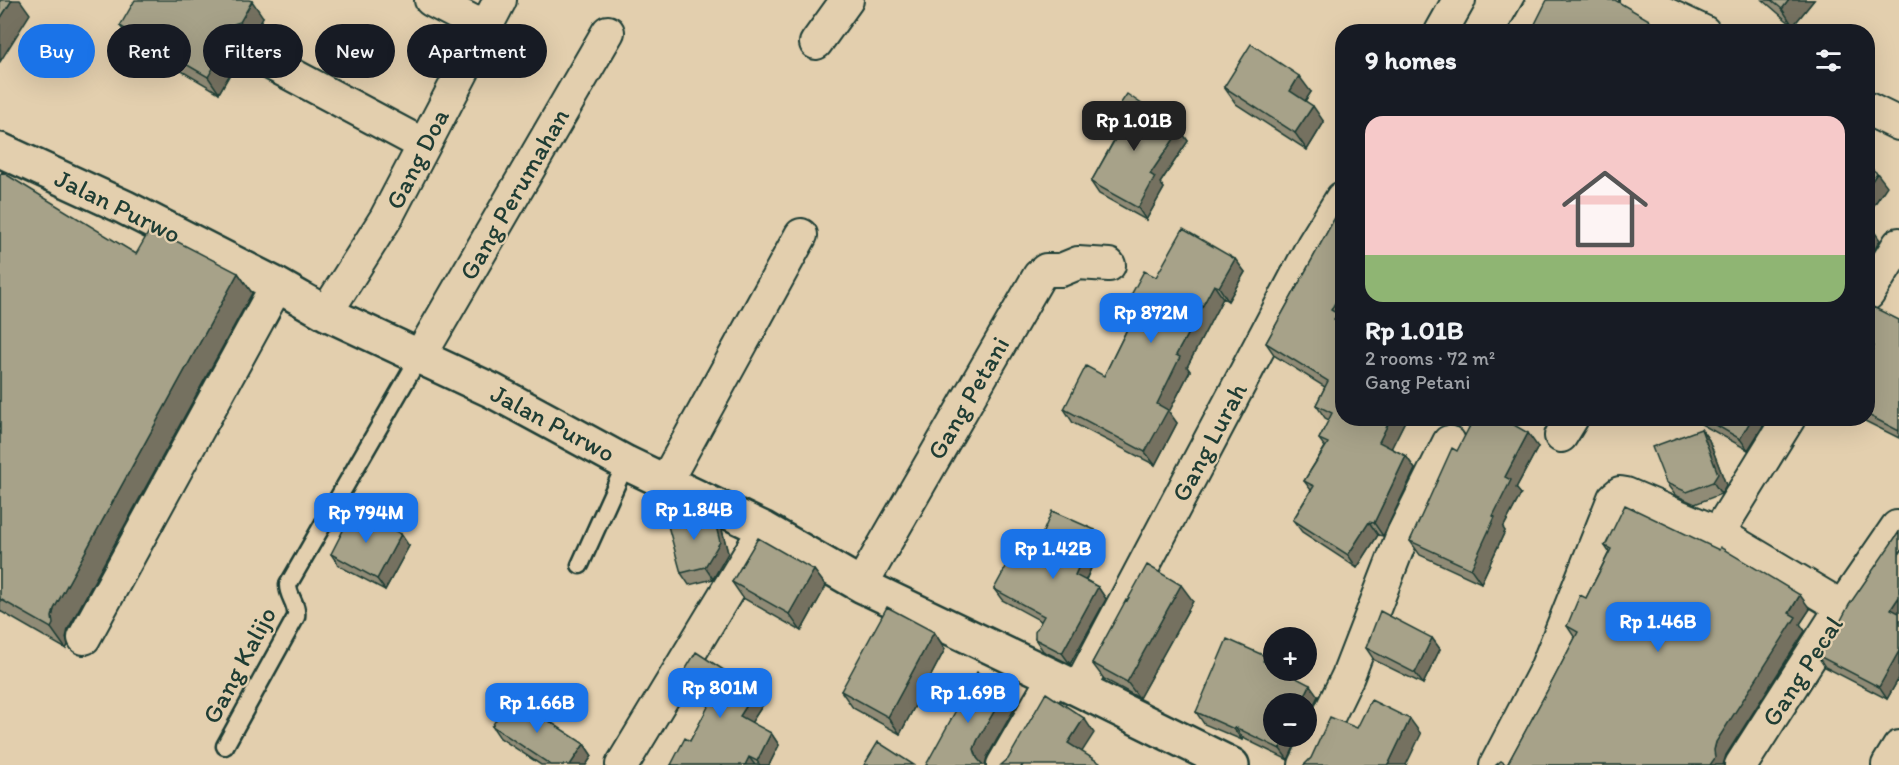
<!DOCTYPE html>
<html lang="en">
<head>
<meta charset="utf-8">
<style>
  :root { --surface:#171b24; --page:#242831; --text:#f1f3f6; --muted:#9ea1a6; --accent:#1a73e8 }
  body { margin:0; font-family:Itim,sans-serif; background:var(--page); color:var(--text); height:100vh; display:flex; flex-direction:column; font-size:22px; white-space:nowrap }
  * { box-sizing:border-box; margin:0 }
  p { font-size:20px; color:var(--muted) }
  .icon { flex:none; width:33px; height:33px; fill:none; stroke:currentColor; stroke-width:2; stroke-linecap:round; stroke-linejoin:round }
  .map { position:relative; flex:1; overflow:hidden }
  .sheet { position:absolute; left:1335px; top:24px; width:540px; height:402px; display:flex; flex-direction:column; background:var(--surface); border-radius:24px; box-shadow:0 6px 24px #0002 }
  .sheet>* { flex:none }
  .banner { position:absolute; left:18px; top:24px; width:570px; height:54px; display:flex; gap:12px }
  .fabs { position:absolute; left:1263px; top:627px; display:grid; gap:12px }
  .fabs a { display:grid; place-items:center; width:54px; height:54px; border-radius:50%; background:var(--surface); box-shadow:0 6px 24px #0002; font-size:30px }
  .price { position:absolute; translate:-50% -51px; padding:0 14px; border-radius:12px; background:var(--accent); color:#fff; font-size:20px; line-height:39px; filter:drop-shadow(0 2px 3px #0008) }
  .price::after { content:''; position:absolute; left:50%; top:36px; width:18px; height:14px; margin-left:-9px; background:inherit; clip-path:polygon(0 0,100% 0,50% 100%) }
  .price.selected { background:#222; color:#fff }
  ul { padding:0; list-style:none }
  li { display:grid; align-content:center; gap:12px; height:318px; padding:0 30px }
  li span { display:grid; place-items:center; height:186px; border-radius:18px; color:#555 }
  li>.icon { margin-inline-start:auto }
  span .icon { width:108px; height:108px; fill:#fffc; stroke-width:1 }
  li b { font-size:26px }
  h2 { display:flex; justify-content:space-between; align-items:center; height:72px; padding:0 30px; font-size:26px }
  .chip { padding:0 21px; border-radius:27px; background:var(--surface); box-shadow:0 6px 24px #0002; font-size:21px; line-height:54px }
  .chip.selected { background:var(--accent); color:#fff }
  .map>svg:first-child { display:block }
</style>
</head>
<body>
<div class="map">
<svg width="1899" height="765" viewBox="0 0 1899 765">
  <rect width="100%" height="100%" fill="#e3cfae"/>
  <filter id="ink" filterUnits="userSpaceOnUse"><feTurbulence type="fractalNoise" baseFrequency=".0167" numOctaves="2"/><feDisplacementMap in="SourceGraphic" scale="12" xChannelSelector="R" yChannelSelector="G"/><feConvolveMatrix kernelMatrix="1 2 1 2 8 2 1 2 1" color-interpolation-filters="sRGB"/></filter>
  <g filter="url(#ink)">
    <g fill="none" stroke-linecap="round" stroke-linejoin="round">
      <g stroke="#1f3d34" stroke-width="21">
        <path id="service" d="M580,565L626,463
          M225,746L296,617C298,604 288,597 288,585L420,356"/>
      </g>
      <g stroke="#1f3d34" stroke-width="36">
        <path id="minor" d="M431,0L485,28
          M1636,0L1704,32
          M1441,32L1459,0
          M1526,32L1544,0
          M816,43L847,0
          M255,55L424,145
          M1868,109L1899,124
          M1868,294L1899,244
          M326,313L386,218L500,0
          M420,356L608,32
          M1789,418L1718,533L1842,607
          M1561,436L1572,418
          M666,481L801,235
          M861,585L1039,276L1046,270H1061L1078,263L1109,265
          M84,638L277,285
          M1079,688L1313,245L1342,198
          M622,765L755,545
          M1003,765L1054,677
          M1305,765L1348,676L1403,534L1449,442
          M1496,765L1546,669L1614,498L1620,493L1626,494L1718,533
          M1741,765L1842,607L1897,527
          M1888,765L1899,747"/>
      </g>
      <g stroke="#1f3d34" stroke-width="38">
        <path id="tertiary" d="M0,150L124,207L277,285L326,313L493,391L626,463L764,529L861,585L1054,677L1232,765"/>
      </g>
      <use href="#service" stroke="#e3cfae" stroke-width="16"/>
      <use href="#minor" stroke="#e3cfae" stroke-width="32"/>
      <use href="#tertiary" stroke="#e3cfae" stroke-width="33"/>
    </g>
    <path fill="#908b76" stroke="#1f3d34" stroke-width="1.5" d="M1763,0H1814L1793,26Z
      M263,17L251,38L245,40L239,46L237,55L238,60L219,93L132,42L120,26Z
      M1224,87L1311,92L1305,101L1324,122L1307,150L1236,104Z
      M1110,119L1180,130L1188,141L1160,183L1164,188L1146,220L1099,194L1091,182L1119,131Z
      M0,175L136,254L238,273L252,293L68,629L66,638L68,645L66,649L0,611Z
      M1342,205V418H1404L1405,421L1391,448L1406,456L1415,469L1383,536L1378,535L1357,568L1302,532L1293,520L1311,490L1304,481L1325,447L1319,439L1329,420L1325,418L1316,405L1325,387L1275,356L1266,343Z
      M1235,259L1245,272L1228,301L1223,298L1187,367L1190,371L1169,412L1177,423L1155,465L1073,423L1064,409L1104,376L1131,321L1123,310L1156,277Z
      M1868,320H1899V438L1859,418H1868V360L1871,352L1868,351Z
      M1698,418H1768L1748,450L1701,424Z
      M1701,429L1709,440L1726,485L1721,494L1695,504L1675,495L1666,483Z
      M1538,447L1516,488L1521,494L1503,528L1505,531L1481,583L1420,555L1410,541L1457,451Z
      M722,530L728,553L713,579L689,585L681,573Z
      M1899,532V678L1887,699L1825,667L1817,655L1830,641Z
      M1103,541L1086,580L1098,587L1106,599L1070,664L1043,651L1035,639L1041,621L1002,600L994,589L1030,563Z
      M409,546L385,590L339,566L331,554Z
      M1605,546L1810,609L1800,624L1805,631L1726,755L1723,765H1496H1507L1553,680L1575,638L1567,626L1586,598L1609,552Z
      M814,570L826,586L801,631L743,598L732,582Z
      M1127,601H1193L1139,698L1104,679L1092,663Z
      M934,632L945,649L900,734L853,708L841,691Z
      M1432,638L1440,649L1423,684L1374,660L1366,648Z
      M1265,656L1272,666L1318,696L1306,721V704L1288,760L1243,738L1242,740L1204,724L1196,712Z
      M679,680L764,703L751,723L771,733L779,745L769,765H671L690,741L709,706L687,692Z
      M492,726L584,744L592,756L586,765H541L500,738Z"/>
    <path fill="#757160" stroke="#1f3d34" stroke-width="1.5" d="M12,0H20L30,14L0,62V19Z
      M1789,0H1814L1793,26L1782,9Z
      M252,1L263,17L251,38L240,22Z
      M1649,20L1657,32H1642Z
      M234,24L245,40L239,46L237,55L238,60L219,93L208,77L226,39L228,30Z
      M1299,76L1311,92L1301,107L1290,91Z
      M1313,106L1324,122L1307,150L1295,133Z
      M1180,130L1188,141L1160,183L1164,188L1146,220L1138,208L1150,174Z
      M1877,173L1887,186L1868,214V187Z
      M1871,227L1880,240L1868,261V232Z
      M1235,259L1245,272L1228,301L1219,287Z
      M238,273L252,293L68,629L66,638L68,645L66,649L51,628L52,617L54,609Z
      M1214,285L1223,298L1187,367L1190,371L1169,412L1177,423L1155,465L1145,452L1157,404L1176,355Z
      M1342,290V331L1334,319L1331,310Z
      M1391,418H1404L1405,421L1388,455L1379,442Z
      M1752,418H1768L1748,450L1740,439Z
      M1701,429L1709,440L1726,485L1721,494L1713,482Z
      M1528,433L1538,447L1516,488L1521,494L1503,528L1505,531L1481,583L1471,569L1505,477Z
      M1406,456L1415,469L1383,536L1374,523Z
      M714,518L722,530L728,553L713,579L705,567Z
      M1369,522L1378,535L1357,568L1348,555Z
      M1095,530L1103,541L1083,586L1075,575Z
      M401,534L409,546L385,590L377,579Z
      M814,570L826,586L801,631L789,614Z
      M1181,585L1193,601L1139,698L1127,682Z
      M1098,587L1106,599L1070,664L1062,653Z
      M1800,595L1810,609L1800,624L1805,631L1726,755L1723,765H1710L1716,742Z
      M1899,597V620L1891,609Z
      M934,632L945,649L900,734L888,717Z
      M1432,638L1440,649L1423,684L1415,673Z
      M1899,651V678L1887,699L1879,687Z
      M1265,656L1273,668L1263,661Z
      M1310,685L1318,696L1306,721V704H1301Z
      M1007,689L1017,704L987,757L985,765H981L977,758L974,749L977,741Z
      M756,691L764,703L748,728L740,716Z
      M1084,718L1094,733L1078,758L1068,743Z
      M1410,719L1421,734L1406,765H1388Z
      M1235,727L1243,738L1242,740L1234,729Z
      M771,733L779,745L769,765H760L757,761Z
      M1286,736H1299L1288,760L1280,749Z
      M584,744L592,756L586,765H570Z
      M749,757L755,765H745Z"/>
    <path fill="#a7a289" stroke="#1f3d34" stroke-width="1.5" d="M0,0H12L0,19Z
      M135,0H249L252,1L240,22L234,24L228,30L226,39L227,44L208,77L120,26Z
      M1547,0H1615L1649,20L1642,32H1531Z
      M1771,0H1789L1782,9Z
      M1251,44L1299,76L1290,91L1313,106L1295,133L1224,87Z
      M1127,94L1180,130L1150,174L1155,177L1138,208L1091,182L1122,127L1110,119Z
      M1868,166L1877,173L1868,187Z
      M2,172L136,254L151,228L238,273L54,609L52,617L53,624L51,628L0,599V175Z
      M1342,205V290L1331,310L1338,314L1334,319L1342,324V418H1391L1379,442L1406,456L1374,523L1369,522L1348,555L1293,520L1314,486L1304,481L1328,443L1319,439L1332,413L1316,405L1328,381L1266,343Z
      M1183,229L1235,259L1219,287L1214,285L1176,355L1180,357L1157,404L1168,410L1145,452L1064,409L1086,366L1104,376L1134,315L1123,310L1144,271L1156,277Z
      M1873,307L1899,320V431L1868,415V360L1874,346L1868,343V320Z
      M1474,418H1502L1528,433L1505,477L1511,480L1493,516L1495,517L1471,569L1410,541L1452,448L1457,451Z
      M1704,418H1752L1740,439Z
      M1701,429L1718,474L1713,482L1687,492L1666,483L1652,447Z
      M1625,505L1719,550L1720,547L1800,595L1789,613L1796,617L1716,742L1714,750L1715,758L1710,765H1496L1501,761L1507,765L1553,680L1578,632L1567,626L1580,595L1586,598L1611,549L1605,546Z
      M354,509L401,534L377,579L331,554Z
      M1052,511L1095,530L1075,575L1098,587L1062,653L1035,639V632L1044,616L994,589L1013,554L1030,563Z
      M702,513L714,518L720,542L705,567L681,573L667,522Z
      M1899,532V597L1891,609L1899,613V651L1879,687L1817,655L1827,639L1830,641L1849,605Z
      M758,538L814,570L789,614L732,582Z
      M1147,565L1181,585L1127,682L1092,663L1126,600L1127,601Z
      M887,607L934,632L888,717L841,691Z
      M1380,611L1432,638L1415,673L1366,648Z
      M1227,639L1265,656L1263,661L1274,667V670H1281L1310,685L1301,704H1274V736H1286L1280,749L1235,727L1234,729L1196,712Z
      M696,652L756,691L740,716L771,733L757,761L749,757L745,765H671L685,738L690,741L711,701L679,680Z
      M977,672L1007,689L977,741L974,749L977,758L983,765H926Z
      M1046,693L1084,718L1068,743L1103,765H1001L1008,759Z
      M511,696L584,744L570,765H551L492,726Z
      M1371,700L1410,719L1388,765H1304L1311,758L1330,717L1357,728Z
      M878,742L914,765H864Z"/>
  </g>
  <g text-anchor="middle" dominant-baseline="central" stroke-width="4.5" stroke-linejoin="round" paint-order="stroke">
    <g font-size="26" fill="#1f3d34" stroke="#e3cfae">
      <text transform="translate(417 159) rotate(-63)">Gang Doa</text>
      <text transform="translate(514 194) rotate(-60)">Gang Perumahan</text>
      <text transform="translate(118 206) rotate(26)">Jalan Purwo</text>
      <text transform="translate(968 398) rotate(-60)">Gang Petani</text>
      <text transform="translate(553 423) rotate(28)">Jalan Purwo</text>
      <text transform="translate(1209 442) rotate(-62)">Gang Lurah</text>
      <text transform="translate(239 665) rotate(-62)">Gang Kalijo</text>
      <text transform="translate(1802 671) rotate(-57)">Gang Pecal</text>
    </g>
  </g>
</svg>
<div class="fabs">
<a>+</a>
<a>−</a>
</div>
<b class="price selected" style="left:1134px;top:152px">Rp 1.01B</b>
<b class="price" style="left:1151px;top:344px">Rp 872M</b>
<b class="price" style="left:694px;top:541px">Rp 1.84B</b>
<b class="price" style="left:366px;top:544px">Rp 794M</b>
<b class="price" style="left:1053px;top:580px">Rp 1.42B</b>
<b class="price" style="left:1658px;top:653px">Rp 1.46B</b>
<b class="price" style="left:720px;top:719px">Rp 801M</b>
<b class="price" style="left:968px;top:724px">Rp 1.69B</b>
<b class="price" style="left:537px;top:734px">Rp 1.66B</b>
<div class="banner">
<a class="chip selected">Buy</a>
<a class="chip">Rent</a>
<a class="chip">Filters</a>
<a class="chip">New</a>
<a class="chip">Apartment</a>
</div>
<section class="sheet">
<h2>9 homes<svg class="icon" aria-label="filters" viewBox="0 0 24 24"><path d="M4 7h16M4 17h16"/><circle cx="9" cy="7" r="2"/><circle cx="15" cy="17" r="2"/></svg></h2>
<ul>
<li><span style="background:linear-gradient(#f6c9c9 75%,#8fb573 0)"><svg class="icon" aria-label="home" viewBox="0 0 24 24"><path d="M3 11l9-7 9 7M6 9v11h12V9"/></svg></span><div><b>Rp 1.01B</b><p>2 rooms · 72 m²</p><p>Gang Petani</p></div></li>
</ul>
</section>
</div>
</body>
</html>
